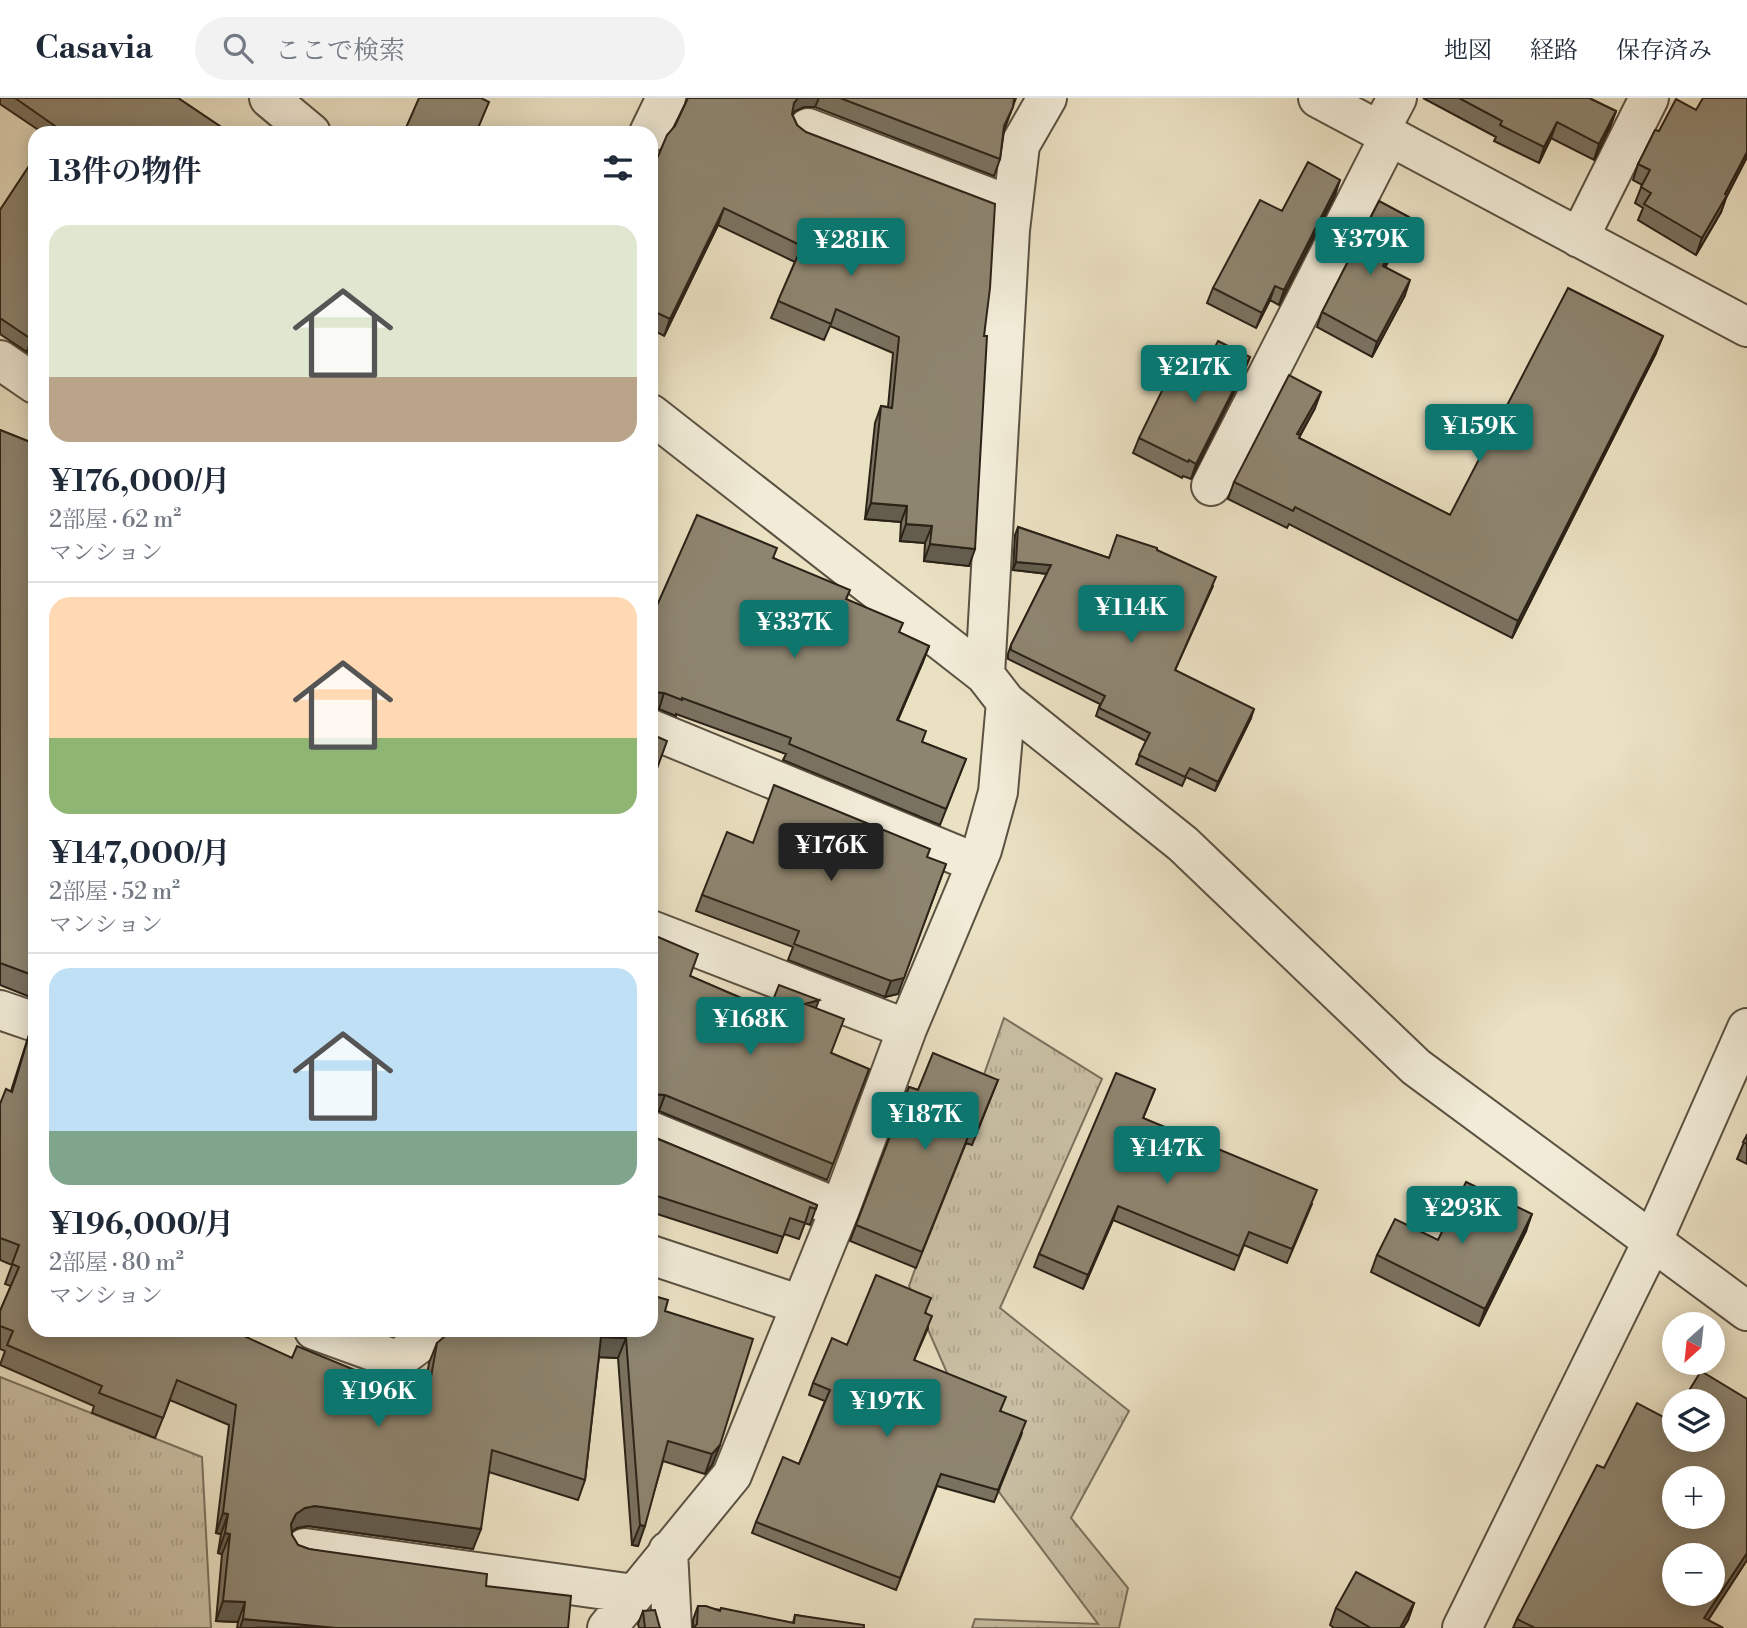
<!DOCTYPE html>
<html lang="ja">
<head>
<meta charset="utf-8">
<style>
  :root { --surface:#fff; --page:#f2f2f3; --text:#1f2937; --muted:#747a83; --line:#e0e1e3; --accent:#0f766e }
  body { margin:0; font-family:"Libre Bodoni","Noto Serif JP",serif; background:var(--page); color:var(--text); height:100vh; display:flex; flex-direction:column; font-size:26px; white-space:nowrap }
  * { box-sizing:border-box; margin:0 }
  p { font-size:23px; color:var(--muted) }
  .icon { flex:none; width:38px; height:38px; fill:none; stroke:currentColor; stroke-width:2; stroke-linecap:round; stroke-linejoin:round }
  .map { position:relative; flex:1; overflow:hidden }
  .panel { position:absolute; left:28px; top:28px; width:630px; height:1211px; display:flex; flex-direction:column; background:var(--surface); border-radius:21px; box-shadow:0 4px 18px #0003 }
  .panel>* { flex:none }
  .needle { width:46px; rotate:207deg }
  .tools { position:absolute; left:1662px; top:1214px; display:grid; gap:14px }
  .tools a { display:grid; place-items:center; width:63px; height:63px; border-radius:50%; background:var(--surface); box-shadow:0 4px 18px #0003; font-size:35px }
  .price { position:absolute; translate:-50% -60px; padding:0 16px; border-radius:7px; background:var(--accent); color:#fff; font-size:23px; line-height:46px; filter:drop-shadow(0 2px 4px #0008) }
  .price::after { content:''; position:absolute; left:50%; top:42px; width:21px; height:16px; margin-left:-10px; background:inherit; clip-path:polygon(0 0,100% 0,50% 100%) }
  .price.active { background:#222; color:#fff }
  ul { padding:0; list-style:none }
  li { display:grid; align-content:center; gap:14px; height:371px; padding:0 21px }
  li+li { border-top:2px solid var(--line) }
  li span { display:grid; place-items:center; height:217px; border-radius:21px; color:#555 }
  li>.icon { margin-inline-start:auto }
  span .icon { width:126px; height:126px; fill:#fffc; stroke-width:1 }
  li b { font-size:30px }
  h2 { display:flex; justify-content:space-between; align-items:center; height:84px; padding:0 21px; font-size:30px }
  header { display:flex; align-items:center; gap:42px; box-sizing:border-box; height:98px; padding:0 35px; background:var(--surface); border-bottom:2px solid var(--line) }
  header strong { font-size:33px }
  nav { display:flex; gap:38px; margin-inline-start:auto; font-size:24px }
  .search { width:490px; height:63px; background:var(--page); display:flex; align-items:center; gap:18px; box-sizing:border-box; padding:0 24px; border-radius:38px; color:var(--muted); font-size:26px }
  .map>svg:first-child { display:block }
</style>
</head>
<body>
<header>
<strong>Casavia</strong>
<div class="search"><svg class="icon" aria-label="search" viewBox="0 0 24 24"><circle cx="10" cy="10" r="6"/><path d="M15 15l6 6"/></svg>ここで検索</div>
<nav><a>地図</a><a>経路</a><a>保存済み</a></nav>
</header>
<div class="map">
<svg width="1747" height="1530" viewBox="0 0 1747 1530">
  <defs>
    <pattern id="grass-tufts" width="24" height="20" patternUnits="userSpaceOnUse" patternTransform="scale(1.75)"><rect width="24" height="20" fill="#cac0a5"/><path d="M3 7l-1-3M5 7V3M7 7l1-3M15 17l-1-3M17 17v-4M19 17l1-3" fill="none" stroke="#aea58d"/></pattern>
  </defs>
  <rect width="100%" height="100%" fill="#eae0c2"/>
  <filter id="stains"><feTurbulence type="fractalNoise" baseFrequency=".00286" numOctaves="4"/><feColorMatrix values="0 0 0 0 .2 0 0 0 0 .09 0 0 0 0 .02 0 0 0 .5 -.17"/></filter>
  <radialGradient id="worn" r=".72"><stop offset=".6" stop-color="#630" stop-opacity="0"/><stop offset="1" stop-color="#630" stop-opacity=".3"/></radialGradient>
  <path fill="url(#grass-tufts)" stroke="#7a715e" stroke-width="2" d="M1004,920L1102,981L1000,1210L1129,1313L1071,1420L1128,1490L1119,1530H972L975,1521L1098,1526L999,1394L909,1188Z
    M0,1279L202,1359L211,1530H0Z"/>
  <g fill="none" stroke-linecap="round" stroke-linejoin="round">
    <g stroke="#5b5242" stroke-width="42">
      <path id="minor" d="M269,0L311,35
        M1318,0L1747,229
        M808,30L1012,108
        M1379,34L1397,0
        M649,35L666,0
        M1579,140L1649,0
        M0,262L35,286
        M651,316L985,577L1006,604L1183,746L1416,969L1747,1213
        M1211,388L1389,39
        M985,577L1010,132L1020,47L1047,0
        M651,631L976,765
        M651,832L907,931
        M0,912L35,924
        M651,1033L840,1111
        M651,1157L801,1207
        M314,1232L397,1262L432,1236L434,1232
        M305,1450L634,1496
        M668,1453L672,1530
        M607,1530L732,1377L840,1111L907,931L982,752L998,694L1006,604
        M1462,1530L1653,1142L1747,930"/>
    </g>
    <use href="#minor" stroke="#f1ebd7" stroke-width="38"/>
  </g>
  <path fill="#7a7260" stroke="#2b2217" stroke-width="2" d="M0,0H178L230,35H43L0,6Z
    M688,0H1016L1004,33L1000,61L994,78L815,9H804L795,13L792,16L797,27L984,238L969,468L924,463L925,445L900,443L901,424L865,421L875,325L881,308L888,309L893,255L830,228L824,242L771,220L795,164L718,127L664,238L651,231V75Z
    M1423,0H1589L1616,13L1610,29L1594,62L1551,40L1539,65L1494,43L1496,39Z
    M1747,0V59L1727,97L1721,114L1696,157L1638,122L1643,110L1635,105L1642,87L1633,82L1638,66L1659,33L1696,12Z
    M35,59V248L32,246L27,254L0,236V112Z
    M1335,97L1279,207L1270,202L1256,230L1207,205L1213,190L1282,113Z
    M1404,134L1385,169L1405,197L1372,259L1317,229L1322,214Z
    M1656,255L1512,540L1289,426L1287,430L1228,401L1234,384L1315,310L1299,340L1450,417Z
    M1244,274L1191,381L1183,378L1182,380L1133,355L1139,340L1197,285Z
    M0,332L35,346V901L0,887Z
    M1018,429L1109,460L1157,452L1213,488L1175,572L1251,620L1215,693L1186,679L1182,688L1136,666L1146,643L1096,618L1100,606L1008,561V556L1011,547L1047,476L1013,472L1015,437Z
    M774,460L847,502L899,535L929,548L898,622L922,644L966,661L940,727L783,662L786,656L676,616V618L659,611L651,610V521Z
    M753,745L927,759L898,896L885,899L788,862L793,849L696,813L702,797Z
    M651,836L690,878L769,912L816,910L831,955L869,971L827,1082L659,1013L651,1012Z
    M33,924L35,1232L292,1260L423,1301L429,1265L437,1245L665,1213L720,1347L712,1367L705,1376L663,1363L638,1448L632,1447L618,1260L599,1259L585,1382L578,1402L489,1374L473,1451L308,1428L297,1430L291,1434L292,1437L298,1447L309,1451L486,1488L568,1530H237L238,1524L216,1523L222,1456L218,1455L221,1436L216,1435L229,1327L170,1302L155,1340L92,1315L94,1308L0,1267L5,1253L0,1251V1213L11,1188L5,1186L12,1167L0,1162V1006L11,993Z
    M998,982L972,1047L966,1045L916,1170L850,1143L909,989L918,992Z
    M1155,991L1143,1020L1312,1106L1287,1165L1244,1147L1234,1172L1113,1122L1083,1191L1034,1169L1039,1156Z
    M1747,1037V1066L1737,1061Z
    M651,1038L817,1107L810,1127L805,1125L799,1141L784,1136L777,1155L651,1114Z
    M1526,1133L1479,1228L1371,1174L1377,1157L1438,1142Z
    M926,1215L928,1230L914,1262L1001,1313L1022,1335L994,1404L937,1388L896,1492L752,1435L756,1424L799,1366L825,1303L809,1297L813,1285L847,1247Z
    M1747,1301V1462L1708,1522L1723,1530H1513L1517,1521L1604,1370L1671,1323Z
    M1414,1505L1408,1522L1403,1530H1334L1330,1527L1336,1510Z
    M698,1508L793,1525L795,1517L864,1530H693V1522Z
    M643,1513L660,1530H639L638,1526Z"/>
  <path fill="#635d4e" stroke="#2b2217" stroke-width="2" d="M798,0H819L815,9H804L795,13L788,22L794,5Z
    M1616,13L1610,29L1594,62L1599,46Z
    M1557,24L1551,40L1539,65L1544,49Z
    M1747,54V59L1724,104L1727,97L1721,114L1696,157L1702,140Z
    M1340,82L1335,97L1279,207L1284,192Z
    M724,110L718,127L664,238L670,221Z
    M1409,119L1404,134L1378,183L1383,168Z
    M1410,182L1405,197L1372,259L1377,244Z
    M1275,188L1270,202L1256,230L1262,215Z
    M35,236L32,246L27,254L31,241Z
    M1663,238L1656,255L1512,540L1518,523Z
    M1250,259L1244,274L1191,381L1196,366Z
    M1321,294L1315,310L1291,353L1297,336Z
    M871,405L907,408L901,424L865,421Z
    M906,426L932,428L925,445L900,443Z
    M930,446L975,451L969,468L924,463Z
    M1016,464L1051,467L1048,476L1013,472Z
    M929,548L923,564L891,637L897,622Z
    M653,594L664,595L659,611L651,610V595Z
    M1254,611L1251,620L1215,693L1218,684Z
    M946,766L898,896L885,899L891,883Z
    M819,902L813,918L805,906Z
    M653,996L665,997L659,1013L651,1012V997Z
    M651,1098H657L651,1114Z
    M1118,1108L1113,1122L1083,1191L1088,1177Z
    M1532,1116L1526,1133L1479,1228L1485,1211Z
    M601,1239L626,1240L618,1260L594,1259Z
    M720,1347L712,1367L705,1376L712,1356Z
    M315,1408L481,1431L473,1451L308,1428L297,1430L288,1436L291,1426L296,1416L305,1410Z
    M223,1415L228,1416L221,1436L216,1435Z
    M640,1427L645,1428L638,1448L632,1447Z
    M225,1435L230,1436L222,1456L218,1455Z
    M1747,1455V1462L1703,1530L1704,1520Z
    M223,1503L245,1504L238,1524L216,1523Z
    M1414,1505L1408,1522L1403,1530H1400Z
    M243,1521L336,1529L240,1530Z"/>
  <path fill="#8e8570" stroke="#2b2217" stroke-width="2" fill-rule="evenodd" d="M15,0H178L230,35H51L55,28Z
    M419,0H481L489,4L476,35H413L405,32Z
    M688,0H798L794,5L792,16L797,27L806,34L995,106L990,190L984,238H987L975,451L930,446L932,428L906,426L907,408L871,405L881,308L892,310L899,239L836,211L831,226L778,203L802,148L724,110L670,221L651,212V75L667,37L675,28Z
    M840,0H1014L1013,9L1004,28L1000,61Z
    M1459,0H1589L1616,13L1599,46L1557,24L1544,49L1500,27L1502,23Z
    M1703,0H1747V54L1725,96L1727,97L1702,140L1644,106L1651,95L1641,89L1650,72L1638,66L1655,32L1659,33L1676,1L1696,12Z
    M35,59V236L31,241L0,220V112Z
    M1308,64L1340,82L1284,192L1275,188L1262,215L1213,190L1260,102L1282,113Z
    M1379,103L1409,119L1383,168L1410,182L1377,244L1322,214Z
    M1568,190L1663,238L1518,523L1295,409L1293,413L1234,384L1289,277L1321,294L1297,336L1300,337L1299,340L1450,417Z
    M1218,243L1250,259L1196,366L1189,362L1188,364L1139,340L1172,272L1197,285Z
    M0,332L35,346V878L0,865Z
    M697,417L777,450L773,460L850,492L846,501L903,525L899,534L929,548L897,622L926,633L922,644L966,661L946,711L789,646L791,640L682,600V602L664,595L653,594L651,595V521Z
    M1018,429L1109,460L1117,437L1157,450V452L1216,479L1175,572L1254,611L1218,684L1190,670L1185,679L1139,657L1150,635L1099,610L1105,598L1011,552V547L1051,467L1016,464Z
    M651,636L667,643L651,687Z
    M774,687L930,751L927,759L946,766L904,880L891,883L794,846L799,833L702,797L727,734L753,745Z
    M651,836L698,856L690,878L769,912L779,887L819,902L805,906L844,921L831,955L869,971L833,1066L665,997L653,996L651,997Z
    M33,924H35V1232H231L292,1260L297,1248L427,1302L437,1245L452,1232H651V1197L668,1202L665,1213L753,1241L720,1347L712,1356L668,1343L645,1428L640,1427L626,1240L601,1239L585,1382L492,1352L481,1431L315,1408L305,1410L296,1416L291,1426L292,1437L298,1447L309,1451L487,1476L486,1488L571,1498L568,1530H336L243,1521L245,1504L223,1503L230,1436L225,1435L228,1416L223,1415L236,1307L177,1282L163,1320L99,1295L102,1288L7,1247L13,1233L0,1228V1213L19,1169L12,1166L19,1147L0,1140V1006L6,991L12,994Z
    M933,955L998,982L978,1031L972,1029L922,1154L856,1127L909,989L918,992Z
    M1116,975L1155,991L1143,1020L1317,1092L1292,1151L1249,1134L1239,1158L1118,1108L1088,1177L1039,1156Z
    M1747,1037V1046L1743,1044Z
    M651,1038L817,1107L816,1111L810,1109L805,1125L790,1120L783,1139L657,1098H651Z
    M1466,1084L1532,1116L1485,1211L1377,1157L1395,1121L1438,1142Z
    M876,1177L931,1200L925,1215L932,1218L914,1262L1006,1299L1000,1313L1026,1323L998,1392L941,1376L900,1480L756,1424L783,1359L799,1366L830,1292L813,1285L832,1240L847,1247Z
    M1701,1273L1747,1301V1455L1704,1520L1723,1530H1535L1517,1521L1597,1367L1604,1370L1637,1305L1671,1323L1675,1316V1342H1713V1304H1682ZM1675,1381H1713V1419H1675ZM1675,1458H1713V1496H1675Z
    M1356,1474L1414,1505L1400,1530H1371L1336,1510Z
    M698,1508H706L720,1513L721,1510L794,1525L795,1517L864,1527V1530H693L697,1526Z
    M655,1512L660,1530H645L643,1513Z"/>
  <rect width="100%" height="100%" filter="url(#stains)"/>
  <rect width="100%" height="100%" fill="url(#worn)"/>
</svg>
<div class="tools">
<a><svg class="needle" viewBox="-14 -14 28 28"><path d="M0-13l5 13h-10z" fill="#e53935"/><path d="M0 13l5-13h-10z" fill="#747a83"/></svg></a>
<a><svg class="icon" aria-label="layers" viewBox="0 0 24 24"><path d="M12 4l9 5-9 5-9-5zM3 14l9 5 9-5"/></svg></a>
<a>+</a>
<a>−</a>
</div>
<b class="price" style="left:1370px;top:179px">¥379K</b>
<b class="price" style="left:851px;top:180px">¥281K</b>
<b class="price" style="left:1194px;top:307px">¥217K</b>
<b class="price" style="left:1479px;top:366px">¥159K</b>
<b class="price" style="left:1131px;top:547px">¥114K</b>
<b class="price" style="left:794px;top:562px">¥337K</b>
<b class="price active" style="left:831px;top:785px">¥176K</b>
<b class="price" style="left:750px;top:959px">¥168K</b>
<b class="price" style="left:925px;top:1054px">¥187K</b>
<b class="price" style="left:1167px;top:1088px">¥147K</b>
<b class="price" style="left:1462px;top:1148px">¥293K</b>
<b class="price" style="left:378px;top:1331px">¥196K</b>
<b class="price" style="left:887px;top:1341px">¥197K</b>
<section class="panel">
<h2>13件の物件<svg class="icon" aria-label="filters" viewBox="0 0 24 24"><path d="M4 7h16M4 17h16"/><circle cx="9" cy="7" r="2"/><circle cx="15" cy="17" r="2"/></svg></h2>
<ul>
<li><span style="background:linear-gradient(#dfe7d0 70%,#b9a48a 0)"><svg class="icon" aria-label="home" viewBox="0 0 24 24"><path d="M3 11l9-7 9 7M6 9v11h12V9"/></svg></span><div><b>¥176,000/月</b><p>2部屋 · 62 m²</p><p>マンション</p></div></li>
<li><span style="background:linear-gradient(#ffd9b3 65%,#8fb573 0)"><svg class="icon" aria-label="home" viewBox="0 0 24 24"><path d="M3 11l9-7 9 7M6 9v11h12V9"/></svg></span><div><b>¥147,000/月</b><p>2部屋 · 52 m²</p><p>マンション</p></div></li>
<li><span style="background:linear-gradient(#bfe0f5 75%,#7fa58c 0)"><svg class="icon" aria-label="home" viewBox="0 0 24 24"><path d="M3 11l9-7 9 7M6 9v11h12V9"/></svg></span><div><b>¥196,000/月</b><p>2部屋 · 80 m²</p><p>マンション</p></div></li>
</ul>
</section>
</div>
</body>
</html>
